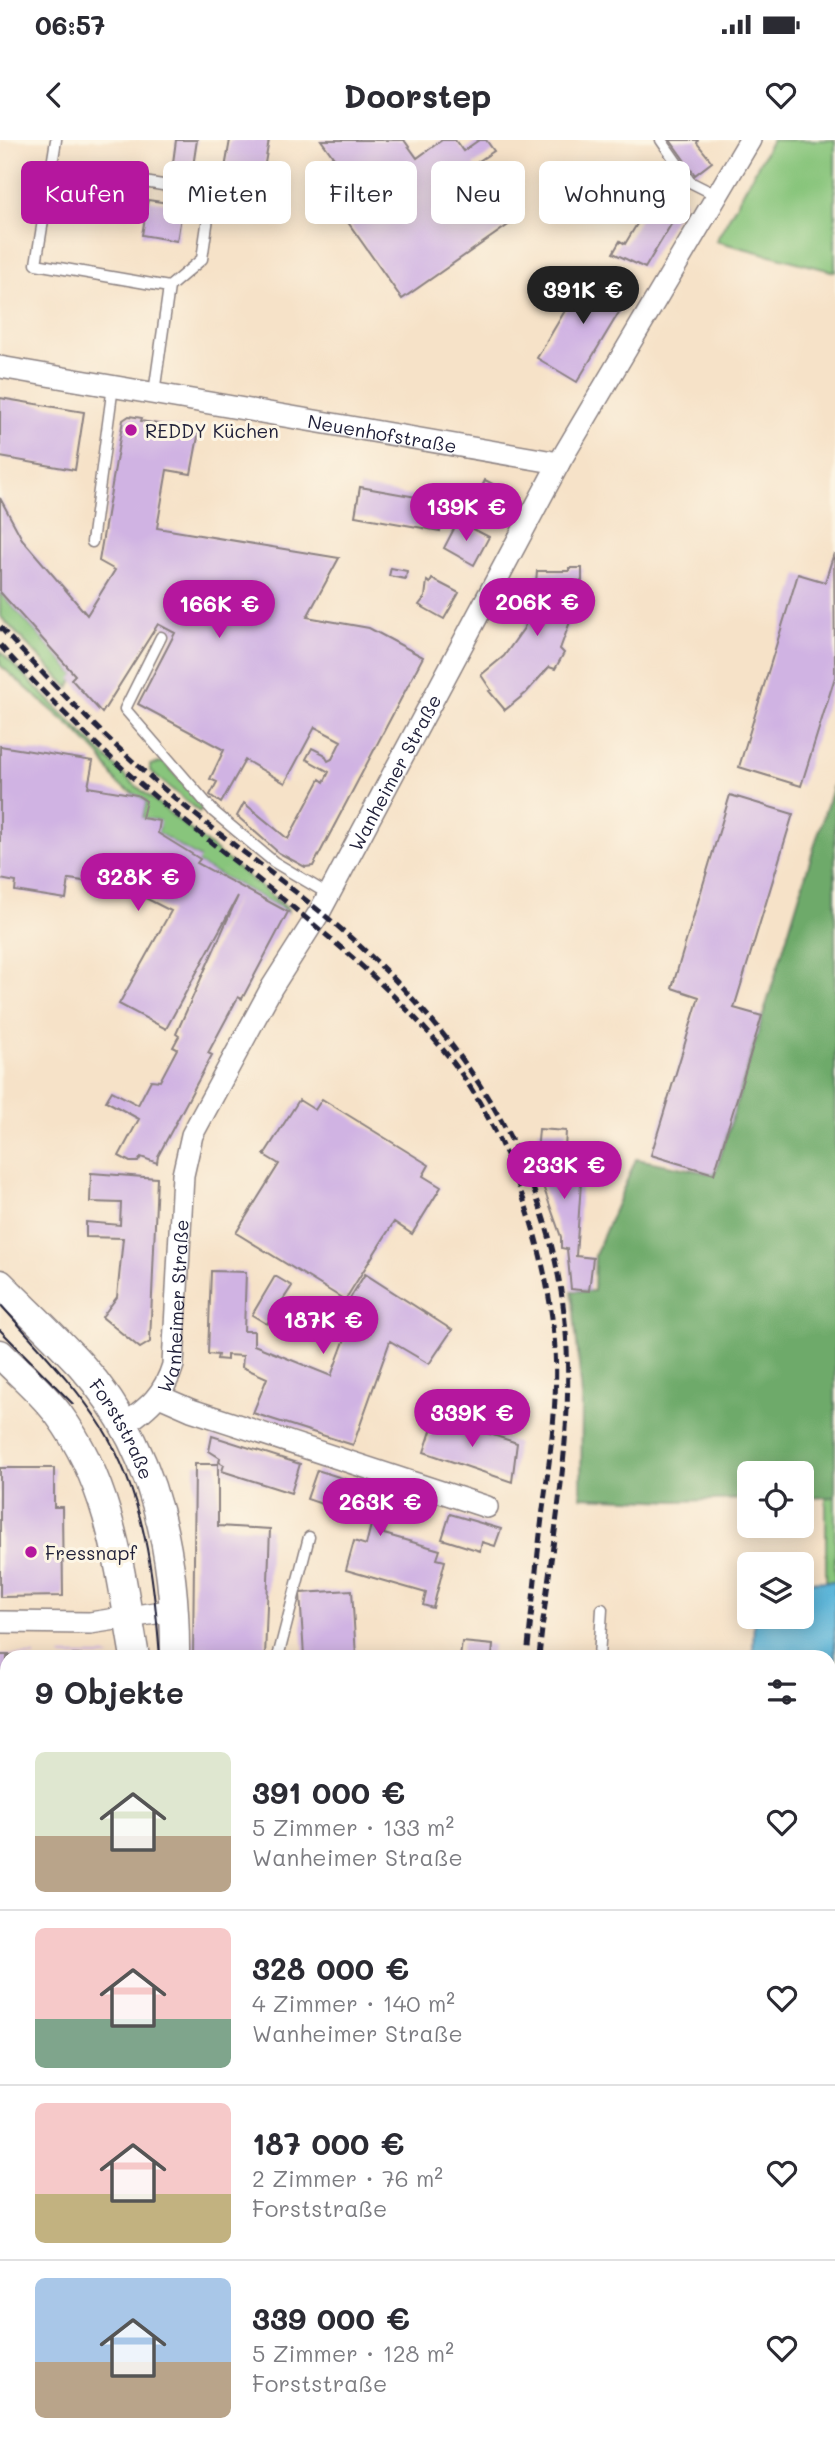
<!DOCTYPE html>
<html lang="de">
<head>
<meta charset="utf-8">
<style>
  :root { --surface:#fff; --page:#f2f2f3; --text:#2b2b33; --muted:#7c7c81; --line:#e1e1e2; --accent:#b5179e }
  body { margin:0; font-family:Mali,sans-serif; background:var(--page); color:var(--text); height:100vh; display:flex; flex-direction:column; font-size:26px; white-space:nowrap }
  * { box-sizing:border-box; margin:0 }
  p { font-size:23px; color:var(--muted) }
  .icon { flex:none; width:38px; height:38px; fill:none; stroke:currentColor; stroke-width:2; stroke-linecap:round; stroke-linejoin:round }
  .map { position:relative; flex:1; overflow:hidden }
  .side { position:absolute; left:0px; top:1510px; width:836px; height:800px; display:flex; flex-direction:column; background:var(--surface); border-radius:21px 21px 0 0; box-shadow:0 4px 18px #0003 }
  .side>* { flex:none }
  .guide { position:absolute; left:21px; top:21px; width:794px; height:63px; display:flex; gap:14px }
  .buttons { position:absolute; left:737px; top:1321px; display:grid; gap:14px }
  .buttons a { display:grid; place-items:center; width:77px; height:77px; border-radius:10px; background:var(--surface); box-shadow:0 4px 18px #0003; font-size:35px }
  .price { position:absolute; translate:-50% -60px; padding:0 16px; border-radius:24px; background:var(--accent); color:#fff; font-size:23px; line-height:46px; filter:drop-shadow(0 2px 4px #0008) }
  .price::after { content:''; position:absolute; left:50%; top:42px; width:21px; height:16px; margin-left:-10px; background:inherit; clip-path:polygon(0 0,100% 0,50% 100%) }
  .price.selected { background:#222; color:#fff }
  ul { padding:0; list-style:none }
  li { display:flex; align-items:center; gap:21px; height:175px; padding:0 35px }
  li+li { border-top:2px solid var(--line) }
  li span { display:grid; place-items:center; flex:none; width:196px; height:140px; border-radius:10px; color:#555 }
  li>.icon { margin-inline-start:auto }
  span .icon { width:84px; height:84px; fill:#fffc; stroke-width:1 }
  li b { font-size:30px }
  h2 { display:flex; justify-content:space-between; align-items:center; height:84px; padding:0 35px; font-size:30px }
  .tag { padding:0 24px; border-radius:10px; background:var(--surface); box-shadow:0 4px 18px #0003; font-size:24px; line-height:63px }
  .tag.selected { background:var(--accent); color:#fff }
  .status { display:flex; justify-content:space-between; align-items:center; height:49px; padding:0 35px; background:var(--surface); direction:ltr }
  .status svg { height:19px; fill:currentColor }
  header { display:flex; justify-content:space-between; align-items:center; height:91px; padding:0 35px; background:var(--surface); font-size:32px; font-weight:700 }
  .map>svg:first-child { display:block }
</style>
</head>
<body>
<div class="status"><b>06:57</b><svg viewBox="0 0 49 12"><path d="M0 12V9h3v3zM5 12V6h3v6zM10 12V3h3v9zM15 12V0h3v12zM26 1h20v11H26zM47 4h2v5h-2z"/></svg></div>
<header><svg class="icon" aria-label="back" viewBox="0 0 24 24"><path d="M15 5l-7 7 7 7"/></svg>Doorstep<svg class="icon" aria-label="heart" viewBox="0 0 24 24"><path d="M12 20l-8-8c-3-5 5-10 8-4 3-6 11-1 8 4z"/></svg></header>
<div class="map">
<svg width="835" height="2309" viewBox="0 0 835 2309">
  <rect width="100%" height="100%" fill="#fcf5e5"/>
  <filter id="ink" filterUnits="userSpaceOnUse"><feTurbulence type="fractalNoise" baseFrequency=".0143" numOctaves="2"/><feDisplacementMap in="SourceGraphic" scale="14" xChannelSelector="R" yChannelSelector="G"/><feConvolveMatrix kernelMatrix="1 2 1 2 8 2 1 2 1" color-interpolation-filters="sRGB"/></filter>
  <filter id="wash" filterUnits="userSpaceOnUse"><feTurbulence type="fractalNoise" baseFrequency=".00686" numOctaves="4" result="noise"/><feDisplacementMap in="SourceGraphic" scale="28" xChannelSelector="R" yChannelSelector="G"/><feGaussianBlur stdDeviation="1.57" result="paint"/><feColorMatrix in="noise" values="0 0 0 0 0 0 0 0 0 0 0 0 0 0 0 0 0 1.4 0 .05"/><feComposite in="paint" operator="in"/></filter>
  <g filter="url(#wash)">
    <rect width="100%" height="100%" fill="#f6e2c8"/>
    <path fill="#88c57b" stroke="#55745b" stroke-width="2" d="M772,0H835V132L716,101Z
      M0,452L75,535L69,548L0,476Z
      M0,511L129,640L288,769V772L197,723L199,718L158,693L159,681L142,678L146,661L118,644L100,616L77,592L0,525Z
      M163,622L205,666L199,672L150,631V625Z
      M826,1357H835V1441H826Z
      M463,2303H513L515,2309H464Z"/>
    <path fill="#6eaa6b" stroke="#486653" stroke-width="2" d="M835,638V1357L802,1358V1334H749V1359L676,1361L581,1357L582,1257L572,1151H594L595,1115L636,1019L715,1034Z"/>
    <path fill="#5cb5d9" stroke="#3f6c8a" stroke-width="2" d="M835,1441V2309H765V2303H830V1517H753L754,1477H802V1442Z"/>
    <g id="blocks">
      <path fill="#d0b3e3" d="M176,0H197L192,33L172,30Z
        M230,0H269L260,52L222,45Z
        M321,0H404L417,18L442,0H455L463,11L479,0H486L494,11L473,25L514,81L402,159L328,54L349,39Z
        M670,0H698L697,3L712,22L695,35Z
        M660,25L685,61L645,128L613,113L620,101L625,104L652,59L639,40Z
        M148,60L183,65L177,101L142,95Z
        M589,130L630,154L577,242L537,218Z
        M0,258L84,272L75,330L0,317Z
        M129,276L142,278L141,281L199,291L191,334L167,330L157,388L339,418L307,477L369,488L423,517L313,726L305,727L279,713L237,676L244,663L288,699L320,639L324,642L329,632L306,619L312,608L324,614L328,621L332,619L341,601L315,587L285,643L245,620L221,663L210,655L217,642L210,639L224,610L138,564L175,493L158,484L102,573L71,539L75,535L0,452V358L22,399L87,475L115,430L99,421L123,280Z
        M485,340L512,354L495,385L469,371L466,378L431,372V375L442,377L440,391L355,376L360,347L472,367Z
        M458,381L489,397L474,425L444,408Z
        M834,413L835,537L801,646L739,627L798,434L825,442Z
        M391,428L407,431L406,439L389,436Z
        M569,428H582V441H578L574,471L560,509L564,513L555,529L549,527L526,553L505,570L489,551L491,550L481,535L504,516L524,488L535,453L537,431H569Z
        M432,439L459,453L444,479L419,465L425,457L427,441L430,443Z
        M0,606L93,621L88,647L137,655L146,661L142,678L160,681L158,693L200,719L197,723L288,772L242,859L238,857L208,913L212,915L158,1016L157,1023L141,1017L138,1022H130L119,1016L139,979L106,961L112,951L138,965L151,940L160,941L177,909L173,907L179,896L176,894L238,756L166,889L119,864L171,771L124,747L69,739L66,759L15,751L16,742L0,739Z
        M730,655L793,674L734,868L762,876L714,1034L651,1015L699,857L672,848Z
        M322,959L429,1025L423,1036L441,1047L412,1094L394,1082L345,1160L236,1093L279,1024L264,1015L299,960L315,970Z
        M539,989L566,991L564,1027L582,1028L576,1116L593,1118L589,1151L571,1149L567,1109L561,1108V1097L536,1026Z
        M91,1033L157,1038L150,1202L140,1208L102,1177L117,1157L123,1098L86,1097V1082L120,1085L121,1063L90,1062Z
        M211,1131L246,1132L244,1191H254V1205L331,1236L352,1180L341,1173L365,1134L452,1190L429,1224L390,1201L353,1305L253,1273L267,1238L242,1227L243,1216L227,1215V1220L217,1219L218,1215L208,1214Z
        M275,1136L292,1146L267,1184L252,1175Z
        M436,1276L517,1303L512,1342L424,1312Z
        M212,1296L300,1324L291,1353L222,1331L224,1325L219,1322L220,1318L209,1311Z
        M195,1324H218V1386L270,1389L265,1517H193Z
        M0,1328H54V1367H62L63,1456L0,1457Z
        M317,1330L395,1355L384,1394L440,1410L437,1419L445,1421L433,1468L423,1465L426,1453L346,1430L354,1401L366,1405L372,1381L307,1359Z
        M450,1374L501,1389L495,1406L482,1402L480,1411L442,1399Z
        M352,1450L356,1517L304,1516L300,1453Z
        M462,1502L493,1505L492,1517H460Z
        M0,1515H35V1517H7V1546H0Z
        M60,1515H105L111,1517H60Z
        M0,1587H7V1991H0Z
        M0,2010H7V2118H0Z
        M0,2119H7V2136H0Z
        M0,2277H7V2303H0Z
        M116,2303H141V2309H116Z
        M350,2303H416V2309H350Z"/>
    </g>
  </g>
  <g filter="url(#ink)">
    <use href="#blocks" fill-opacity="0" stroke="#8c8282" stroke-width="2"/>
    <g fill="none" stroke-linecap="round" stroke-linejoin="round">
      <g stroke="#8c8282" stroke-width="13">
        <path id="lane" d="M56,0L36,124L169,147L154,253
          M661,0L690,42L718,56
          M52,27L187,49L208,78L202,119L169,147
          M92,402L113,246
          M161,497L125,569L214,672L274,722L328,754
          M278,1517L309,1397
          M599,1517L602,1469
          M265,2303V2309
          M598,2303V2309"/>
      </g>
      <g stroke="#8c8282" stroke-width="24">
        <g id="street">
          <path id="s1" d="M0,227L559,323"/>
          <path d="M159,1256L191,1270L487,1367"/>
          <path id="s2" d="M124,1285C149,1267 164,1255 173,1225L183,1035L192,995L272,847L319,773L559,323L750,0"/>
          <path d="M0,1482L90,1483L175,1470"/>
          <path d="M0,2247H7"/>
        </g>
      </g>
      <g stroke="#8c8282" stroke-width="31">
        <g id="secondary">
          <path id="s3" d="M0,1144C27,1171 54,1196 80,1224C154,1305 176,1411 175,1517"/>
          <path d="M0,1214C20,1234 43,1253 59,1275C112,1347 120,1432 135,1517"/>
          <path d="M173,2303V2309"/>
        </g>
      </g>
      <use href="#lane" stroke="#fff" stroke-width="10"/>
      <use href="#street" stroke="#fff" stroke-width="21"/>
      <use href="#secondary" stroke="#fff" stroke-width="28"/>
      <path stroke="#22223b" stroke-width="2" d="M0,1164C35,1204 74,1243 102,1287C145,1356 154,1438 160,1517
        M0,1190L73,1264
        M167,2303V2309
        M178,2303V2309"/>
      <path stroke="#22223b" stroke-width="5" stroke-dasharray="10 5" stroke-linecap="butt" d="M0,487C54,547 114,607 176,659C245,716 323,767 386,831C490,934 560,1060 567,1209C572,1311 549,1416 539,1517
        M0,505C51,562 111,621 170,669C262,745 362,814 440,906C505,982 549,1109 555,1209C558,1262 550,1316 543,1369C537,1419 532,1468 527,1517
        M542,2303L543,2309
        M557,2303L558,2309"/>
    </g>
  </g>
  <g fill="#b5179e" stroke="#fcf5e5" stroke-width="2.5">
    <circle cx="131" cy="290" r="7"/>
    <circle cx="31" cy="1412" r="7"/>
  </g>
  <g text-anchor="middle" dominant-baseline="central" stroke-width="6" stroke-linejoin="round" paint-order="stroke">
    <g font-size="19" fill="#22223b" stroke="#fcf5e5" text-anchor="start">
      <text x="145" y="290">REDDY Küchen</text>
      <text x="45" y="1412">Fressnapf</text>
    </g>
    <g font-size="19" fill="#22223b" stroke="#fcf5e5">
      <text stroke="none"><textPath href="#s1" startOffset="388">Neuenhofstraße</textPath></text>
      <text stroke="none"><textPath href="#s2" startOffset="726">Wanheimer Straße</textPath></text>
      <text stroke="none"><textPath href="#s2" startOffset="138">Wanheimer Straße</textPath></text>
      <text stroke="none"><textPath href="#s3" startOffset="191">Forststraße</textPath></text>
    </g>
  </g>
</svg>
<div class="buttons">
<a><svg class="icon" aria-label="locate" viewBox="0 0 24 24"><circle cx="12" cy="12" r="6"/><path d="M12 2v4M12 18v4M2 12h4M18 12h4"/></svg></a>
<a><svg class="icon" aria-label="layers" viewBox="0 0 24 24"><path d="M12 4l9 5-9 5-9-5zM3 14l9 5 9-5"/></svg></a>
</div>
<b class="price selected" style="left:583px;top:186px">391K €</b>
<b class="price" style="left:466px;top:403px">139K €</b>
<b class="price" style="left:537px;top:498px">206K €</b>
<b class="price" style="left:219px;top:500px">166K €</b>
<b class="price" style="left:138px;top:773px">328K €</b>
<b class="price" style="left:564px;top:1061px">233K €</b>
<b class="price" style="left:323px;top:1216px">187K €</b>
<b class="price" style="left:472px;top:1309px">339K €</b>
<b class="price" style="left:380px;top:1398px">263K €</b>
<div class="guide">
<a class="tag selected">Kaufen</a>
<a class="tag">Mieten</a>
<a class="tag">Filter</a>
<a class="tag">Neu</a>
<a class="tag">Wohnung</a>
</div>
<section class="side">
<h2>9 Objekte<svg class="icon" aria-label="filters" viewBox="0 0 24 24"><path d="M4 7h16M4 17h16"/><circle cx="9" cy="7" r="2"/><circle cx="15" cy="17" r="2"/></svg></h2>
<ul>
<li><span style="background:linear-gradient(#dfe7d0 60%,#b9a48a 0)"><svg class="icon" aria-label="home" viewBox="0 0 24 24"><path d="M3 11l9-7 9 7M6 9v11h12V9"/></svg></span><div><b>391 000 €</b><p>5 Zimmer · 133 m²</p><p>Wanheimer Straße</p></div><svg class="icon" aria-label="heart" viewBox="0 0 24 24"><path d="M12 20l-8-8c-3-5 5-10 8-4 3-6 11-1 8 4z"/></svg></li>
<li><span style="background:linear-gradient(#f6c9c9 65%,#7fa58c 0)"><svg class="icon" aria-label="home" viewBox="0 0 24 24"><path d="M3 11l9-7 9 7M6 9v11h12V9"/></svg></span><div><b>328 000 €</b><p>4 Zimmer · 140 m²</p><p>Wanheimer Straße</p></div><svg class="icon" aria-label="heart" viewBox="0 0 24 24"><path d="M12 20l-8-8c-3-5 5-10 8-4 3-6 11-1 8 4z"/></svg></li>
<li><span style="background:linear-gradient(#f6c9c9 65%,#c2b280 0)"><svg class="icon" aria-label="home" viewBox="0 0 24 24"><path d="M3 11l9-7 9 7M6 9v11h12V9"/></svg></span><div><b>187 000 €</b><p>2 Zimmer · 76 m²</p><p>Forststraße</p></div><svg class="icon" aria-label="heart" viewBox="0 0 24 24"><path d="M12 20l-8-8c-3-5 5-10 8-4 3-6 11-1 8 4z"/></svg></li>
<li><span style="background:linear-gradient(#a9c7e8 60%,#b9a48a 0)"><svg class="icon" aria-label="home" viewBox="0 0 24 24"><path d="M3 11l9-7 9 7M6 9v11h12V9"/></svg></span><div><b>339 000 €</b><p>5 Zimmer · 128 m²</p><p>Forststraße</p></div><svg class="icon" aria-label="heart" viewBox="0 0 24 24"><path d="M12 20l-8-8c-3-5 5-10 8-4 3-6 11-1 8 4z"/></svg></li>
</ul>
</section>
</div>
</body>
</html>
